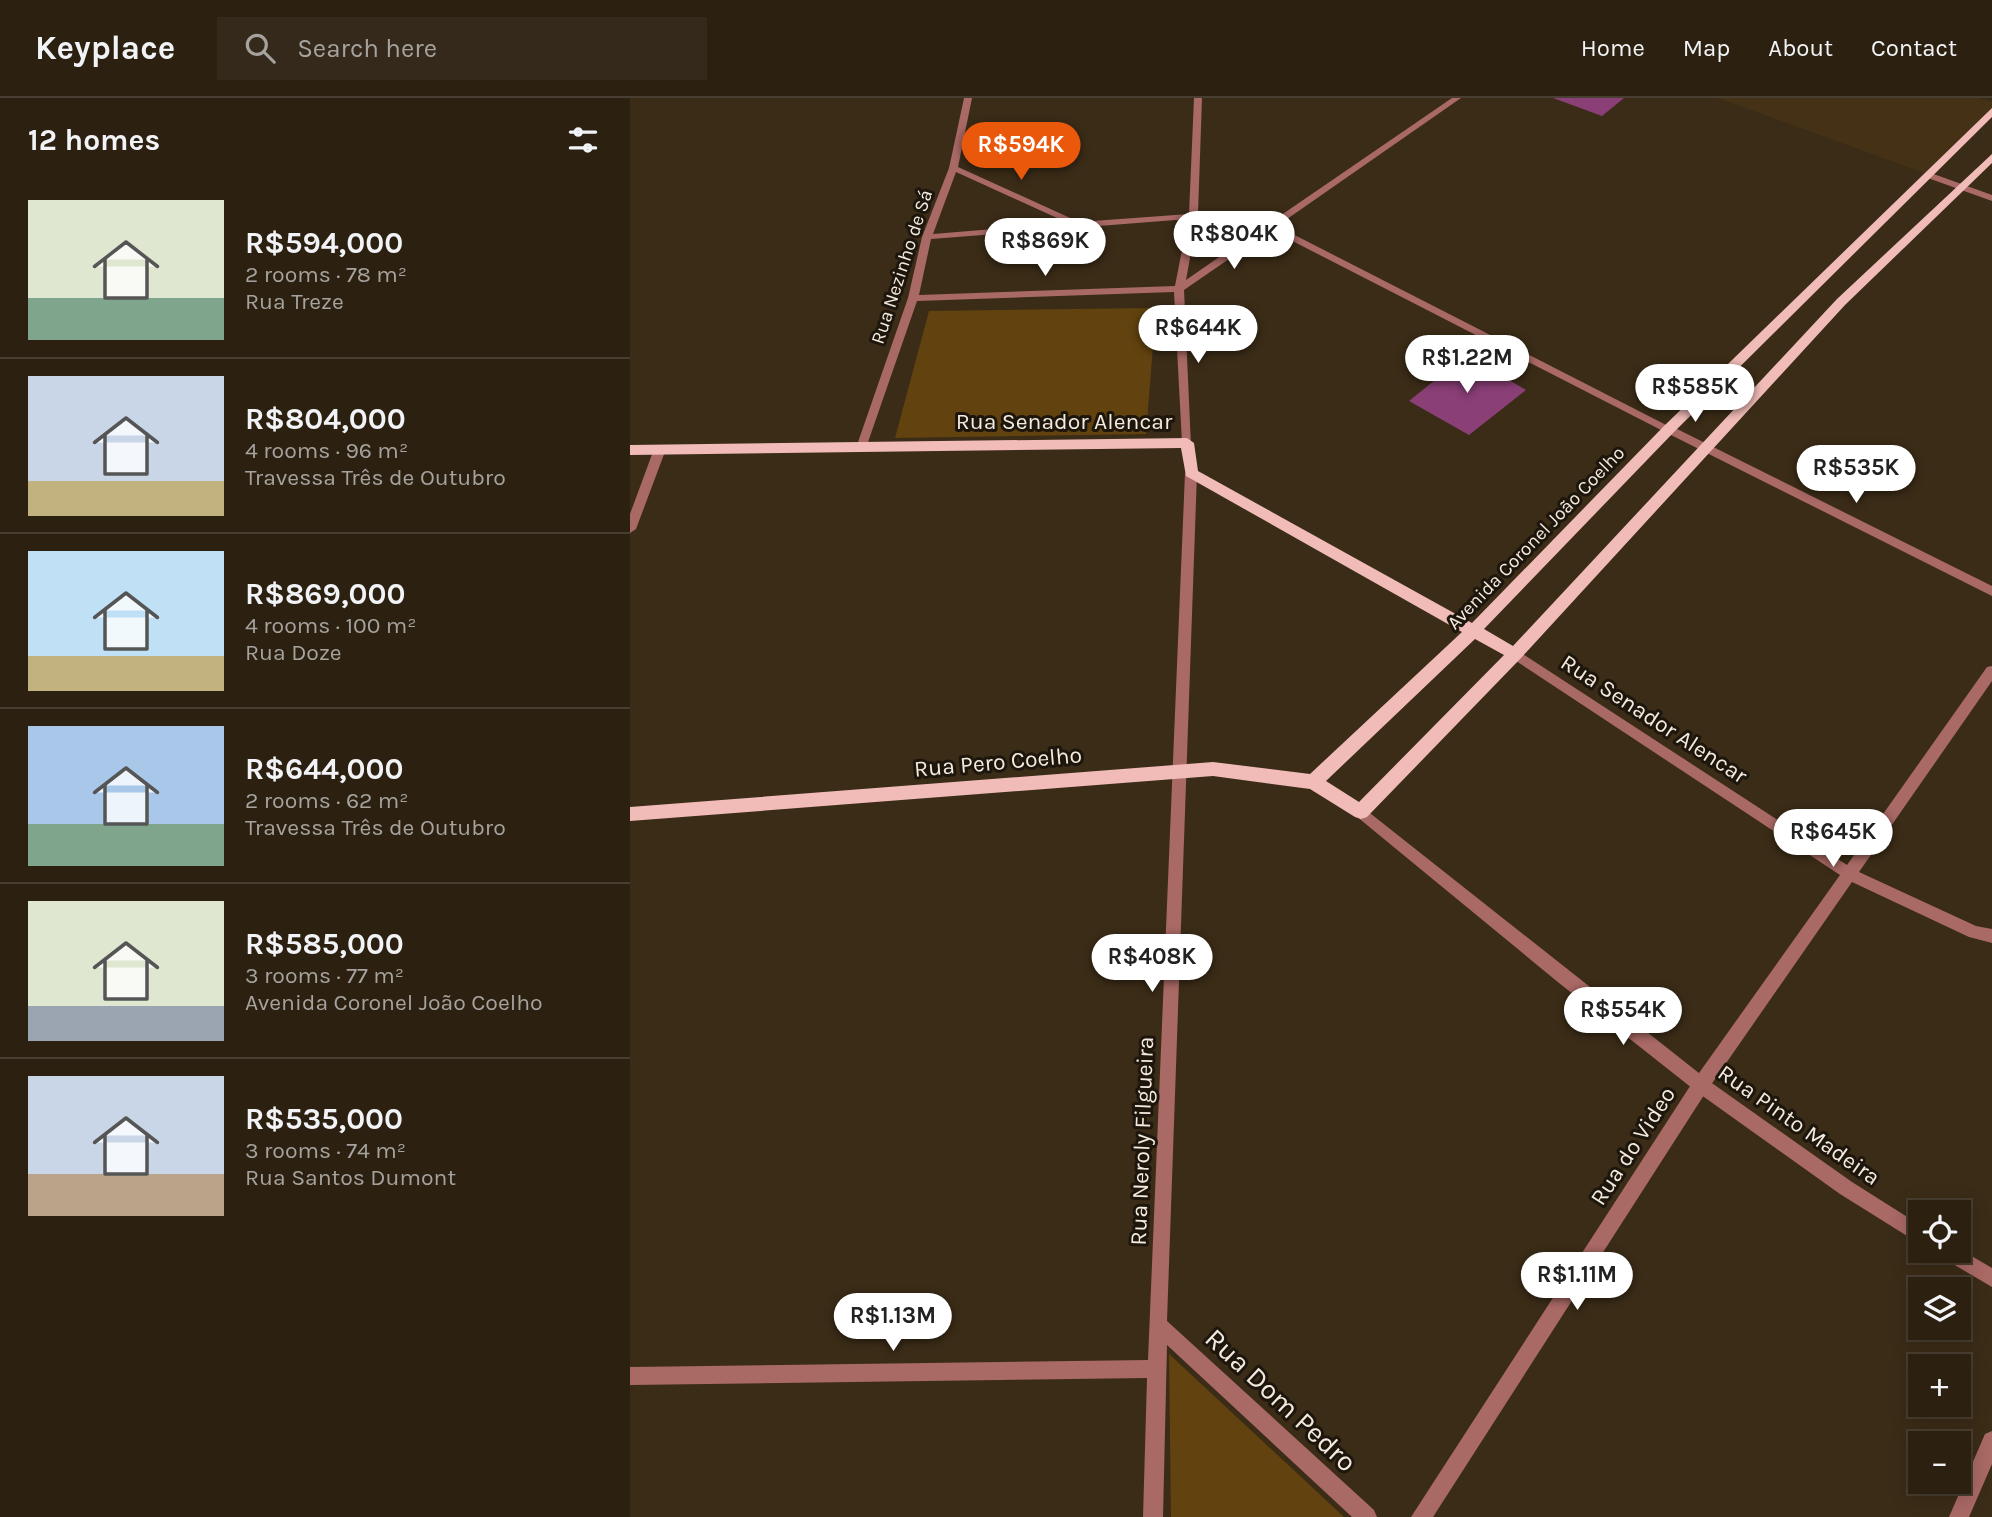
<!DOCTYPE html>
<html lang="en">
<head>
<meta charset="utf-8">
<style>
  :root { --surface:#2c2111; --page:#34291a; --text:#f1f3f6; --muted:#a6a39f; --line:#483e31; --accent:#ea580c }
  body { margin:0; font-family:Karla,sans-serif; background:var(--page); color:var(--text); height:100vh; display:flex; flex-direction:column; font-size:26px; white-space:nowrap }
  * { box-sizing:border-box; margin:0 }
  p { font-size:23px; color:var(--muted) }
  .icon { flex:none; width:38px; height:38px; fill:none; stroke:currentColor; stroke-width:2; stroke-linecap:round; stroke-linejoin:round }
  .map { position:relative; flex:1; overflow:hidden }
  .sheet { display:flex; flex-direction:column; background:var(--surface); width:630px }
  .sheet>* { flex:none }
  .controls { position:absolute; left:1278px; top:1102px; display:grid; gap:14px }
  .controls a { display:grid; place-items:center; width:63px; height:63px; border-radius:0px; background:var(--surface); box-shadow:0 4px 18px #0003,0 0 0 2px var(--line); font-size:35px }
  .price { position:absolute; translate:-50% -60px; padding:0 16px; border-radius:24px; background:#fff; color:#222; font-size:23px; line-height:46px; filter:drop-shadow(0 2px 4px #0008) }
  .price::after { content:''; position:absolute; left:50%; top:42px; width:21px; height:16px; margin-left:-10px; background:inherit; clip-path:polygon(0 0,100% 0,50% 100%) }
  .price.current { background:var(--accent); color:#fff }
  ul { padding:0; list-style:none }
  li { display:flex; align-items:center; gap:21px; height:175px; padding:0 28px }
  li+li { border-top:2px solid var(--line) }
  li span { display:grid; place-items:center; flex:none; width:196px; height:140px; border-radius:0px; color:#555 }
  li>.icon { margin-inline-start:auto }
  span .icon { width:84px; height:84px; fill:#fffc; stroke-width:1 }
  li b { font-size:30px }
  h2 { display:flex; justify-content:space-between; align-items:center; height:84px; padding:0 28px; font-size:30px }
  header { display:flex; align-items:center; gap:42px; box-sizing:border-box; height:98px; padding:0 35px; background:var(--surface); border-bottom:2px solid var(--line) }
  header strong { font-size:33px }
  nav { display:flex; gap:38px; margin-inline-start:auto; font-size:24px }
  .search { width:490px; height:63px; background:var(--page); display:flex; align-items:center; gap:18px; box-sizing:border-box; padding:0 24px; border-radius:0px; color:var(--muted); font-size:26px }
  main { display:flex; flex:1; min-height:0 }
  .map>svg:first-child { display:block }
</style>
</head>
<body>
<header>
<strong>Keyplace</strong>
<div class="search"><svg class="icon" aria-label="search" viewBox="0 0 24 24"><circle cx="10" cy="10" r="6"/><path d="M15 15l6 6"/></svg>Search here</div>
<nav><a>Home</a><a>Map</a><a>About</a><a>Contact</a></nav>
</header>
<main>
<section class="sheet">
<h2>12 homes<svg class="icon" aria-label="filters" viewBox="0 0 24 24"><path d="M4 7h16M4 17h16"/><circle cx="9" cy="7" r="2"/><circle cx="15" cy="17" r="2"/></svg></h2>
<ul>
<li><span style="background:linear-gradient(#dfe7d0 70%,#7fa58c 0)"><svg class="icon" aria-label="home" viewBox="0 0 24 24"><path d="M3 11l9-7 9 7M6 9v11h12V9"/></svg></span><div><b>R$594,000</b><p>2 rooms · 78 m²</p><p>Rua Treze</p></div></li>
<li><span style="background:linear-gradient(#c9d6e8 75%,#c2b280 0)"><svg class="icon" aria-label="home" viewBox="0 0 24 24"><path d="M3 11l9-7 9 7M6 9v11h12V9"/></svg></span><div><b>R$804,000</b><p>4 rooms · 96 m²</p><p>Travessa Três de Outubro</p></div></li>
<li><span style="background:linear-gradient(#bfe0f5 75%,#c2b280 0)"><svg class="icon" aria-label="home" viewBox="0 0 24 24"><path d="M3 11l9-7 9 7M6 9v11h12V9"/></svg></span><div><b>R$869,000</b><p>4 rooms · 100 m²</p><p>Rua Doze</p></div></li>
<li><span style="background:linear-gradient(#a9c7e8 70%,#7fa58c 0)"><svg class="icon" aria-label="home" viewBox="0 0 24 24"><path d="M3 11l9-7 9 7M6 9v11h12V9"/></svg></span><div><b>R$644,000</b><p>2 rooms · 62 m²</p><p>Travessa Três de Outubro</p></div></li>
<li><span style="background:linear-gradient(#dfe7d0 75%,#9aa5b1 0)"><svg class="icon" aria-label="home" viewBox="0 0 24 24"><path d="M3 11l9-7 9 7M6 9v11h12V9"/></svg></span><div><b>R$585,000</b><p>3 rooms · 77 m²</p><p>Avenida Coronel João Coelho</p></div></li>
<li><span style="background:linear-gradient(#c9d6e8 70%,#b9a48a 0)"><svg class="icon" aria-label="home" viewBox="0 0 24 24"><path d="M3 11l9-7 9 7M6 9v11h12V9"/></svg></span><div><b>R$535,000</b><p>3 rooms · 74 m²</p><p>Rua Santos Dumont</p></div></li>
</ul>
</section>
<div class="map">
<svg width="1362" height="1419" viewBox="0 0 1362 1419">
  <rect width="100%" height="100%" fill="#3b2c17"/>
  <path fill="#453216" d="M1088,0H1348L1362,4V14L1297,76Z"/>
  <path fill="#62430f" d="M526,210L516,336L265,340L299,213Z
    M539,1256L714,1419H541Z"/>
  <path fill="#8a3f76" d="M923,0H994L972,18Z
    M836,257L896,292L839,337L779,303Z"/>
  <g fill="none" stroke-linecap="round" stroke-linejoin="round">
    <path fill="#a96965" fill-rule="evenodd" d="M334,0H342L328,69L449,124L559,116L564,0H572L568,116L638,126L822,0H831L647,128L1044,331L1039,335L1035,334L641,132L554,192L561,348H553L552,345L544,194L287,203L237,347L236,350H228L227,347L278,200L292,139L319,70ZM326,74L438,125L303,136ZM558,121L545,188L289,197L301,141ZM567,121L631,130L556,182Z
      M1298,74L1362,97V103L1295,79V75Z
      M30,347L36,351L6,431L0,435V416L24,351Z
      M561,371L567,375L537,1223L744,1412L747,1419H722L537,1247L533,1419H513L517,1280L0,1287V1269L518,1262L555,375Z
      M885,551L1217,767L1357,569L1362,568V583L1229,774L1346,828L1362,831V845L1339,839L1222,784L1076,994L803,1419H781L1064,982L1210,777L880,559L879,556Z
      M1362,1333V1366L1339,1419H1319L1355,1336Z"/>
    <path fill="#a96965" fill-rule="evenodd" d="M1039,327L1362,488V498L1035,334V328Z
      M731,708L1079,983L1222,1084L1290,1127V1146L1210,1096L1067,994L929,885L726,718L724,714L726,710Z
      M1328,1150L1362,1170V1189L1311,1159L1308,1153H1328Z"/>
    <path fill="#f1bcb8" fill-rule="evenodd" d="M1362,10V19L1044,334L854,531L883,548L1207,201L1362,56V65L1215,207L891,560L737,719L731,721L725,719L680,691L583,678L0,723V709L583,664L680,676L832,534L556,378L551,350L0,357V347L557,340L564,345L568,373L842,525L1034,328ZM845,541L874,557L729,704L696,683Z"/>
  </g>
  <g text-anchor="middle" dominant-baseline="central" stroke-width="6" stroke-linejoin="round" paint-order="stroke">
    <g font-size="19" fill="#f4eadd" stroke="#1d160d">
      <text transform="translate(272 169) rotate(-72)">Rua Nezinho de Sá</text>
      <text transform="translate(906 440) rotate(-46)">Avenida Coronel João Coelho</text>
    </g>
    <g font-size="23" fill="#f4eadd" stroke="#1d160d">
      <text x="434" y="323">Rua Senador Alencar</text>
      <text transform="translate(1024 621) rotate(33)">Rua Senador Alencar</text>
      <text transform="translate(368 664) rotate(-5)">Rua Pero Coelho</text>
      <text transform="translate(1169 1027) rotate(35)">Rua Pinto Madeira</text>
      <text transform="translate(512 1043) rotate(-88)">Rua Neroly Filgueira</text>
      <text transform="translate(1003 1048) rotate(-57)">Rua do Video</text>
    </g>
    <g font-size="28" fill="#f4eadd" stroke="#1d160d">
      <text transform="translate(651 1302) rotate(43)">Rua Dom Pedro</text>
    </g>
  </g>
</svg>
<div class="controls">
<a><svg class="icon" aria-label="locate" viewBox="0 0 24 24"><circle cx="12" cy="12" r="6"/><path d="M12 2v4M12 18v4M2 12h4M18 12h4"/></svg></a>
<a><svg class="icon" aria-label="layers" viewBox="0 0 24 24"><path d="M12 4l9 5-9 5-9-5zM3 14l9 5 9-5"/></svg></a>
<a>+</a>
<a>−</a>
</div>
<b class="price current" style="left:391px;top:84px">R$594K</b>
<b class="price" style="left:604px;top:173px">R$804K</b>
<b class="price" style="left:415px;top:180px">R$869K</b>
<b class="price" style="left:568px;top:267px">R$644K</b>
<b class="price" style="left:837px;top:297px">R$1.22M</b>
<b class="price" style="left:1065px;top:326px">R$585K</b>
<b class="price" style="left:1226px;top:407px">R$535K</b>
<b class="price" style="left:1203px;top:771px">R$645K</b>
<b class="price" style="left:522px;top:896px">R$408K</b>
<b class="price" style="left:993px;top:949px">R$554K</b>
<b class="price" style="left:947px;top:1214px">R$1.11M</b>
<b class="price" style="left:263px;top:1255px">R$1.13M</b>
</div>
</main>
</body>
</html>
